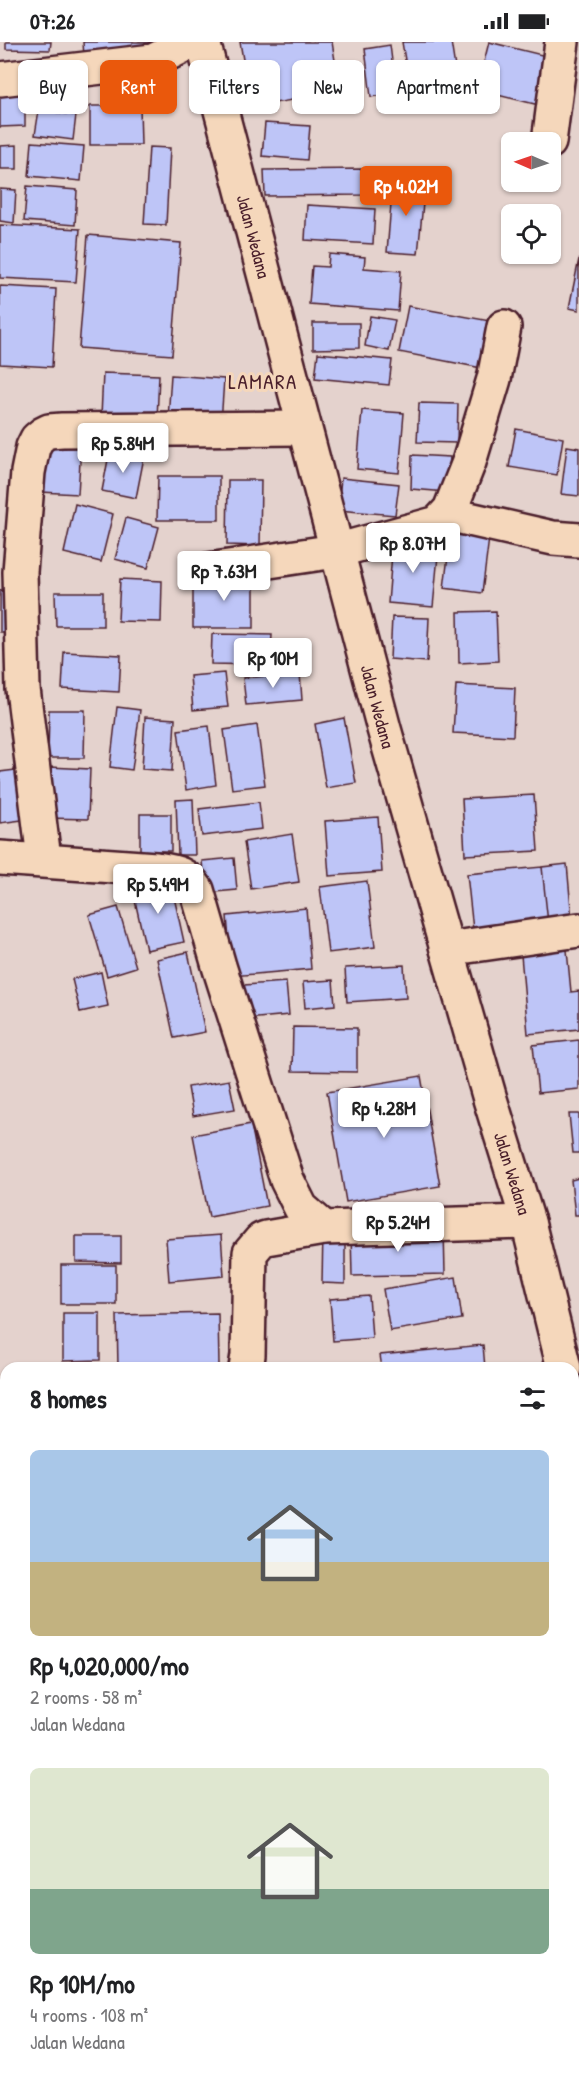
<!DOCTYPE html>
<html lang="en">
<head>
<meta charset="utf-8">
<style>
  :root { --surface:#fff; --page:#f2f2f2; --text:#202124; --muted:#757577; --accent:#ea580c }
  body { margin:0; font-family:"Patrick Hand",sans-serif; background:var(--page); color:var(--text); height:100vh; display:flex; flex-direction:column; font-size:22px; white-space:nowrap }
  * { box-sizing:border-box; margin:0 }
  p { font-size:20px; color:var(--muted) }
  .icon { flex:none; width:33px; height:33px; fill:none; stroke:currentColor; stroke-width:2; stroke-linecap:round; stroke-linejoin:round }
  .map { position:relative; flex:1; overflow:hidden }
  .panel { position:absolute; left:0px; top:1320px; width:579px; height:722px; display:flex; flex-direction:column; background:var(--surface); border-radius:18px 18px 0 0; box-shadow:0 2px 4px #0004 }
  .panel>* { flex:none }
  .hud { position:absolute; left:18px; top:18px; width:543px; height:54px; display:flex; gap:12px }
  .needle { width:39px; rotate:272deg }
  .controls { position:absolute; left:501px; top:90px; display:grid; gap:12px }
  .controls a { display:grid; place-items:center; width:60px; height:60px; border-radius:9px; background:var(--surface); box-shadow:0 2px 4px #0004; font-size:30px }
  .price { position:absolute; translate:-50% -51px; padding:0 14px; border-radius:6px; background:#fff; color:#222; font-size:20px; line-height:39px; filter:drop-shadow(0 2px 3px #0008) }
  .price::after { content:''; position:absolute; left:50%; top:36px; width:18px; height:14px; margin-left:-9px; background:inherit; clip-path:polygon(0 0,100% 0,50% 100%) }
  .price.active { background:var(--accent); color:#fff }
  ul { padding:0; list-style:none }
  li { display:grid; align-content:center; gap:12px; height:318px; padding:0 30px }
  li span { display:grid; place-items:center; height:186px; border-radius:9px; color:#555 }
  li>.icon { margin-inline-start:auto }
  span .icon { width:108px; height:108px; fill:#fffc; stroke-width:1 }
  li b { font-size:26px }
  h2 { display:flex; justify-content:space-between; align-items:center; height:72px; padding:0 30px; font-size:26px }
  .chip { padding:0 21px; border-radius:9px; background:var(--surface); box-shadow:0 2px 4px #0004; font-size:21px; line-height:54px }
  .chip.active { background:var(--accent); color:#fff }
  .status { display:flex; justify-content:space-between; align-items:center; height:42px; padding:0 30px; background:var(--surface); direction:ltr }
  .status svg { height:16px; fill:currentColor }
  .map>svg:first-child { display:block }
</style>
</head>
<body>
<div class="status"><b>07:26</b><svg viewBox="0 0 49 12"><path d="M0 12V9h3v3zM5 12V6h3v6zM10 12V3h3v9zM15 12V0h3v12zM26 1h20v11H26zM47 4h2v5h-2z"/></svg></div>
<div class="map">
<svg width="579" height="2041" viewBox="0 0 579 2041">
  <rect width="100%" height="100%" fill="#e4d2cd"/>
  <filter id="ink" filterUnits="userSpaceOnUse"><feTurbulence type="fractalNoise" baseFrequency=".0167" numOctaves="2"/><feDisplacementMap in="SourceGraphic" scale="12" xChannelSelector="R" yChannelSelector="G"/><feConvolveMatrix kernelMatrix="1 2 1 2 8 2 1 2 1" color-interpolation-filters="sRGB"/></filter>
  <g filter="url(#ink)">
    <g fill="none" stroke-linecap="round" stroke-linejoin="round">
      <path stroke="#98d3f8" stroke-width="57" d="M0,1600L6,1606
        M349,2036L355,2041"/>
    </g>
    <path fill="#bec5f7" stroke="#4a1f2b" stroke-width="1.5" d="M6,0H51L50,8L6,7Z
      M83,0H162L163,8L84,15Z
      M240,0H332L340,50L251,65Z
      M402,0H451L458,45L411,54Z
      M489,0L550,15L539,63L477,48Z
      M390,3L396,51L371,55L365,7Z
      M25,51V84L0,85V52Z
      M90,64H140L141,103H90Z
      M39,68L76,73L73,98L35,93Z
      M265,81L310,84L307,118L262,114Z
      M32,100L84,104L81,139L29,134Z
      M17,103V127H0V104Z
      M149,105L170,106L166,183L144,182Z
      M364,127V153L265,154L264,128Z
      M393,138L425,141L418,212L387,210Z
      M27,144L77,148L75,183L24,179Z
      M0,147L16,148L14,181L0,179Z
      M307,163L375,167L373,202L305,198Z
      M0,183L80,187L76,240L0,236Z
      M88,193L181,201L172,313L79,306Z
      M329,212L365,215L364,226L401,229L398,269L309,262L312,224L328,225Z
      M579,217V268L569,266Z
      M0,244L56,247L52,325L0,322Z
      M408,264L501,281L492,328L399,310Z
      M370,274L395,278L389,309L365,304Z
      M313,281H359V306L313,307Z
      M318,311L392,318L389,343L315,336Z
      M103,331L159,333L157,377L101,375Z
      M171,333L224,337L221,381L168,377Z
      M419,361L458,362L457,401L417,400Z
      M362,368L404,371L399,431L357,427Z
      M516,387L563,396L557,433L509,425Z
      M44,401L81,403L78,452L41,450Z
      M567,404L579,406V454L561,452Z
      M110,407L144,415L136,456L102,449Z
      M412,413L450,415L447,450L411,447Z
      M158,434H219V478H157Z
      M341,436L399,442L395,473L338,468Z
      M228,438H261L260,504L227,503Z
      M75,462L113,472L101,520L64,511Z
      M126,476L159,485L148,526L115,517Z
      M452,483L490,488L482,551L444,546Z
      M393,499L439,503L433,565L388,561Z
      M193,534H254V586H193Z
      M120,537L162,539L161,580L118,579Z
      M0,548L14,549L13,590H0Z
      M55,550H103V584H56Z
      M496,569L498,619L459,621L458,570Z
      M392,575L429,576L427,620L390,617Z
      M212,592L272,593L270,623L211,622Z
      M64,610L121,613L119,650L62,647Z
      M224,631L228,665L193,668L190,634Z
      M300,631L302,658L246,663L243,636Z
      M456,643L515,646L513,694L453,691Z
      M117,665L140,668L132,728L110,725Z
      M49,668H85L84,716H48Z
      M145,675L175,677L172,729L142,727Z
      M344,676L356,741L326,746L315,682Z
      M257,683L265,743L232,747L224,688Z
      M209,684L216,743L186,748L178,688Z
      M49,725L90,727L88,777L47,776Z
      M23,727L29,777L0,781V730Z
      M534,753L538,809L465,813L462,757Z
      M193,757L195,813H178L176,758Z
      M259,760L262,787L202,794L199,767Z
      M140,772H171V809H140Z
      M378,775L382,830L329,834L325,779Z
      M292,792L299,840L251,847L244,800Z
      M234,816L237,848L205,851L202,819Z
      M567,822L572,878L548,881L542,825Z
      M542,825L548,881L473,888L467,832Z
      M170,837L184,900L146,908L132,845Z
      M367,839L375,905L328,911L320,845Z
      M118,865L136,925L107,934L89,873Z
      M306,866L311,927L232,934L227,874Z
      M567,908L571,950L579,949V987L528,992L521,913Z
      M188,910L205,990L174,996L157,917Z
      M404,923L406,956L347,960L345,926Z
      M101,930L108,964L80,970L72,937Z
      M333,938L335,963L305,966L303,940Z
      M286,940L289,973L246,977L244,943Z
      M293,985L357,986V1030L292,1029Z
      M579,998V1047L538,1051L533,1003Z
      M421,1034L440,1144L346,1160L327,1050Z
      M229,1038L235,1067L193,1074L188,1045Z
      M569,1072H579V1111H573Z
      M251,1082L267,1164L209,1175L193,1093Z
      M579,1136V1173H575L571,1138Z
      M444,1188L445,1232L352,1234L351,1190Z
      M323,1189H345V1242L322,1241Z
      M221,1193L224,1234L169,1239L166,1197Z
      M76,1194H121V1221L76,1220Z
      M61,1223H116V1262H61Z
      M456,1235L462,1277L390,1289L383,1247Z
      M369,1254L372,1296L333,1299L330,1257Z
      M63,1271H100V1318L63,1319Z
      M218,1271L219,1324L118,1325L117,1273Z
      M483,1303L485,1326H382L380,1313Z
      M579,1481V1530L573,1531V1482Z
      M573,1553L579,1554V1589L573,1591Z
      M0,1747L6,1753V1829L0,1823Z
      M0,1891L6,1896V1906L0,1913Z
      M6,1952V1987L0,1983V1959Z
      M0,1997L6,2002V2036H48L55,2041H0Z
      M67,2036H152L159,2041H74Z"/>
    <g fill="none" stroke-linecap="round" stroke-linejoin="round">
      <g stroke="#4a1f2b" stroke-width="38">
        <g id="minor">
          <path id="s1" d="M203,0L384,687L490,1057L528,1180L564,1326"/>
          <path d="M0,37L153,19L191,0"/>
          <path d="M549,100L562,0"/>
          <path d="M447,472L553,496L579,498"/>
          <path d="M208,528L336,509L438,481L450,468L469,420L494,337L504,285"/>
          <path d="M0,816L156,827C175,830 186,831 197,848L219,924L287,1138L301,1166L324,1186L528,1180"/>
          <path d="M44,817L23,647L20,530L28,430L33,405L37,397L43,392L49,389L62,388L304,386"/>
          <path d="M447,907L579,888"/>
          <path d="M246,1326L248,1313L250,1211L261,1198L266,1196L324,1186"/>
          <path d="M573,1363L579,1387"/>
          <path d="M573,1540L579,1538"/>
          <path d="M573,1673L579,1671"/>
          <path d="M573,1780L579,1778"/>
          <path d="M0,1858L6,1863"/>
          <path d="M0,1941L6,1935"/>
        </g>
      </g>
      <use href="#minor" stroke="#f5d7bb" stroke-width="33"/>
    </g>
  </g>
  <g text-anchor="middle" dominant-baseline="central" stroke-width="6" stroke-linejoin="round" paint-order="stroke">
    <g font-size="18" fill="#4a1f2b" stroke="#f5d7bb">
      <text stroke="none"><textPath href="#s1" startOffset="201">Jalan Wedana</textPath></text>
      <text stroke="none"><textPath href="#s1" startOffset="687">Jalan Wedana</textPath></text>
      <text stroke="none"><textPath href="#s1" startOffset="1173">Jalan Wedana</textPath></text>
    </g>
    <g font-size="21" letter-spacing="1.5" fill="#4a1f2b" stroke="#f5d7bb">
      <text x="263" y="339">LAMARA</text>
    </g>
  </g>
</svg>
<div class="controls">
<a><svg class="needle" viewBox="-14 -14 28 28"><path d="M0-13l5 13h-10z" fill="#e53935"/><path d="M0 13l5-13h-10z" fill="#757577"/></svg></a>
<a><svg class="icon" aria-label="locate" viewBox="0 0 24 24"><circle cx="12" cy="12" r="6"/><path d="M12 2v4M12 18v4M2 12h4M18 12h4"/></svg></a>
</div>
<b class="price active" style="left:406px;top:175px">Rp 4.02M</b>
<b class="price" style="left:123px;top:432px">Rp 5.84M</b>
<b class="price" style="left:413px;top:532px">Rp 8.07M</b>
<b class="price" style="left:224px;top:560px">Rp 7.63M</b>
<b class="price" style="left:273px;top:647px">Rp 10M</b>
<b class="price" style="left:158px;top:873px">Rp 5.49M</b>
<b class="price" style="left:384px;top:1097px">Rp 4.28M</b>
<b class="price" style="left:398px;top:1211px">Rp 5.24M</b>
<div class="hud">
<a class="chip">Buy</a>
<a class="chip active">Rent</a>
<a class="chip">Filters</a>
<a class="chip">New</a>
<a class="chip">Apartment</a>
</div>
<section class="panel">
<h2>8 homes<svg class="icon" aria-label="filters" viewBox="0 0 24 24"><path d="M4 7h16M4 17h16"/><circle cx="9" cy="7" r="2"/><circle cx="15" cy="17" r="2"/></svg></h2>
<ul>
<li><span style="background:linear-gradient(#a9c7e8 60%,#c2b280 0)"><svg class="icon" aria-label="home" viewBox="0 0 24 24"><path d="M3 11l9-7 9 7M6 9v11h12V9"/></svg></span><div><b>Rp 4,020,000/mo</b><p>2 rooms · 58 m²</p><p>Jalan Wedana</p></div></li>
<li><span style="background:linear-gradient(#dfe7d0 65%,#7fa58c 0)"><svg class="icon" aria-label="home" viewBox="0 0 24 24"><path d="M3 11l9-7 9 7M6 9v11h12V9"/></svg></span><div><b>Rp 10M/mo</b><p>4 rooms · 108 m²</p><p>Jalan Wedana</p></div></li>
</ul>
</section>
</div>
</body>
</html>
